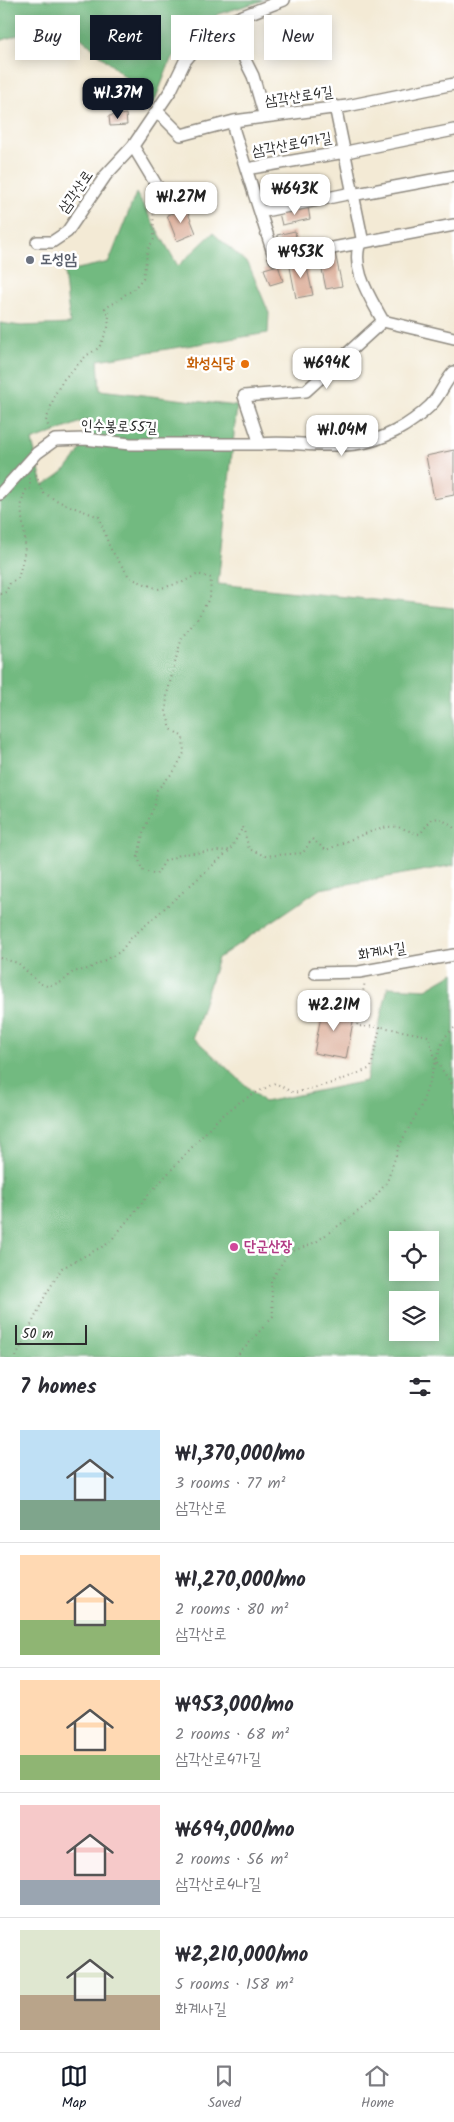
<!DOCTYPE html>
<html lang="en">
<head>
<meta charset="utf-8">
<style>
  :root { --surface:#fff; --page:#f7f7f7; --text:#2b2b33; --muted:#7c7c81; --line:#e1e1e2; --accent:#111827 }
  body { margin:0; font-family:Kalam,"Poor Story",sans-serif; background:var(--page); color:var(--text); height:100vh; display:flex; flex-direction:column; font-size:19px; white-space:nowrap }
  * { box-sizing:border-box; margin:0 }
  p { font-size:16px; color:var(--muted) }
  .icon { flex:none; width:28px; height:28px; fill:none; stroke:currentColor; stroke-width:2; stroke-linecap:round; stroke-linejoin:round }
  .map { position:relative; height:1357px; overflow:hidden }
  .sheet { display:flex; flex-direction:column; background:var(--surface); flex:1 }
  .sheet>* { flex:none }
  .top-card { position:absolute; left:15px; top:15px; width:425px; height:45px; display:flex; gap:10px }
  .tools { position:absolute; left:389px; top:1231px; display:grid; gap:10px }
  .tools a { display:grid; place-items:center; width:50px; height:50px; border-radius:0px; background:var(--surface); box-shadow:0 2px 12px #0003; font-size:25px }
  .scale { position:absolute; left:15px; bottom:12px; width:72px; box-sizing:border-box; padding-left:5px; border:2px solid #2b2b2b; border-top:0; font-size:14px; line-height:18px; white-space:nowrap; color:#2b2b2b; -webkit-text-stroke:4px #fff; paint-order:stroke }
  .price { position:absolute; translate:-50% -42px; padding:0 11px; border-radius:10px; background:#fff; color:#222; font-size:16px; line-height:32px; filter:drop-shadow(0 1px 2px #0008) }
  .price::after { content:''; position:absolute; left:50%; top:30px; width:15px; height:11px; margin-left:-8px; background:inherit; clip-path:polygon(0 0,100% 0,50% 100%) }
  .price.active { background:var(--accent); color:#fff }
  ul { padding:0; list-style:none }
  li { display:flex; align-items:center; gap:15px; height:125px; padding:0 20px }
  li+li { border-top:1px solid var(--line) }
  li span { display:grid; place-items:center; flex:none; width:140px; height:100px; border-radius:0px; color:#555 }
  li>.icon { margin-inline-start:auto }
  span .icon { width:60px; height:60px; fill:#fffc; stroke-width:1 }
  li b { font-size:21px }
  h2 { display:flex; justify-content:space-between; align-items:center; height:60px; padding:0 20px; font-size:21px }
  .tag { padding:0 18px; border-radius:0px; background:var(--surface); box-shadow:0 2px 12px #0003; font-size:18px; line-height:45px }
  .tag.active { background:var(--accent); color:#fff }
  .menu { display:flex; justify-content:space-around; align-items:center; height:70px; border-top:1px solid var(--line); background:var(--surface); font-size:14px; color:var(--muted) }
  .menu a { display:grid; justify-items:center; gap:2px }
  .menu .active { color:var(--accent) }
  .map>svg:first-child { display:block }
</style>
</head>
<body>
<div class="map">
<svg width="454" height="1357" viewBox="0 0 454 1357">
  <rect width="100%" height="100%" fill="#fff"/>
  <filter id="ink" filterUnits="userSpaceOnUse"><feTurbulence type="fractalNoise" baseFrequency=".02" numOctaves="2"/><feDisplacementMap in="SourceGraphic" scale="10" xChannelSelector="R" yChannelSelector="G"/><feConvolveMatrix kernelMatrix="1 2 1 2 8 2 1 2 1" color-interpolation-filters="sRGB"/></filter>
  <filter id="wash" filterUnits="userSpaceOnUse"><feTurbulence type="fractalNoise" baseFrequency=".0096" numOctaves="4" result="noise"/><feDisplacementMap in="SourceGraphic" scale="20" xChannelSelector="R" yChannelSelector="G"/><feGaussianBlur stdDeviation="1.12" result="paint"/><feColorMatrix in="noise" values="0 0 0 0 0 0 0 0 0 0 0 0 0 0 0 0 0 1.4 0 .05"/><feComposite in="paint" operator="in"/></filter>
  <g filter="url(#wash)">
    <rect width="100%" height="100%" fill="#f3ead5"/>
    <path fill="#72ba80" stroke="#4e7256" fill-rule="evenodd" d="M0,0H265L218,14L171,59L154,103L61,20L0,41Z
      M136,193L178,266L213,233L249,265L269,313L268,333L98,360L100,390L237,406L218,584L454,608V865L320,889L218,958L193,1037L264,1102L366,1081L388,987L426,989L454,973V1357H0V323L21,326L70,324L64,272L109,262ZM89,419C82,453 74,468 43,485L32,441ZM398,1240H430V1272H398ZM398,1300H430V1332H398Z"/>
    <g id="blocks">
      <path fill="#d9a791" d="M126,114L127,125L110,126L109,116Z
        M308,207L310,219L282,225L279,213Z
        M186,208L196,233L177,241L167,215Z
        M295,231L297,244L279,247L277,235Z
        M335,252L342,286L326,289L319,255Z
        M305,259L313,295L296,298L289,262Z
        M278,265L283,281L270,285L264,269Z
        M454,450V495L434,499L426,456Z
        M323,1005L355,1011L346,1059L314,1053Z"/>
    </g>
  </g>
  <g filter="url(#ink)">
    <use href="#blocks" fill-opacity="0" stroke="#8f8a80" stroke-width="1"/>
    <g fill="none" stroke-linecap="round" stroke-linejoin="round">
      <g stroke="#8f8a80" stroke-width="14">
        <path id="minor" d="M235,19L245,60L253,76L265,117
          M335,106L362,238C348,266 370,297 383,321L454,338
          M157,111L181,135L234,121L347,106L454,84
          M234,121V131L275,259L454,225
          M133,146L166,201
          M246,169L351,151L454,130
          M260,212L352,193L357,194L454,176
          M37,242H52L67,232L106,175L133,146L171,90L185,61L203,39L215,29L235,19L284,0
          M383,321L306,391L244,396L260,444C291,441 324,448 355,444C383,441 410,425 430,406C440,397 444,382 454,372
          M0,494L37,453L55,440L85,439L130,444H260
          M315,973L359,972L454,955"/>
      </g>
      <path stroke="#8f8a80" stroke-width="2" stroke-dasharray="1 4" stroke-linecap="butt" d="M50,430L46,421L55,394L64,379L87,355L99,348L108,328L109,315L105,308L116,302L127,293L132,291L143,278L148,249L154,239L153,199
        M34,470L43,493L62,503L99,517L110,548L130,578L158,589L183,582L198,574L211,578L210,597L196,621L182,637L177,655L167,694L166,712L171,729L183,737L184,753L175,770L157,790L155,804L143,833L138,857L142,870L156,875L165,861L182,854L230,850
        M0,594L6,592L10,583L18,578C21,568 24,557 25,546C26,528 16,508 26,490H30V477
        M0,958L18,963L39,983L47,986L62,982L73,972L88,969L120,952L131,938L230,850L243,827L249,849L265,856L303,853L312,839L326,850C342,844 381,824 397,827C404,828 412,833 420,834L432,819L440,818L454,828
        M454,1028L444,1038L436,1061L454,1087
        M16,1357L45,1296L62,1268L109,1243L150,1193L218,1119L241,1101L275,1083L294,1093L336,1082L371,1068L380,1027L357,1026L365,981
        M235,1357L244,1349L273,1316L271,1281L288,1253L316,1242L371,1202L387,1182L399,1146L422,1104L436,1061L428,1036L382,1027"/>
      <use href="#minor" stroke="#fff" stroke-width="11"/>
    </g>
  </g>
  <circle fill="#6b7280" stroke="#fff" stroke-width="2" cx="30" cy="260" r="5"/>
  <circle fill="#e8710a" stroke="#fff" stroke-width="2" cx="245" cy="364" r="5"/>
  <circle fill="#d1479c" stroke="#fff" stroke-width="2" cx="234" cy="1247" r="5"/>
  <g text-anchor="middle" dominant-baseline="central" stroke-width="5" stroke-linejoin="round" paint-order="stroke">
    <g font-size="15" fill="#2b2b2b" stroke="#fff">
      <text transform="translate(299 97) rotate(-8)">삼각산로4길</text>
      <text transform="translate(292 145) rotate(-10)">삼각산로4가길</text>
      <text transform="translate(76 192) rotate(-55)">삼각산로</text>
      <text transform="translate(119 427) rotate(2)">인수봉로55길</text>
      <text transform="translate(382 952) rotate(-9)">화계사길</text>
    </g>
    <g font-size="15" font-weight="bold" fill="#5b616d" stroke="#fff" text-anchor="start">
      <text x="40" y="260">도성암</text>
    </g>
    <g font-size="15" font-weight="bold" fill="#c56008" stroke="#fff" text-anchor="end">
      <text x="235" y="364">화성식당</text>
    </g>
    <g font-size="15" font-weight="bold" fill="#b23c85" stroke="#fff" text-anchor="start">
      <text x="244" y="1247">단군산장</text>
    </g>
  </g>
</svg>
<div class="tools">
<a><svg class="icon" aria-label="locate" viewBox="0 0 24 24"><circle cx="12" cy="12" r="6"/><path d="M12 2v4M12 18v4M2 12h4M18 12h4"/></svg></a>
<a><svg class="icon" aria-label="layers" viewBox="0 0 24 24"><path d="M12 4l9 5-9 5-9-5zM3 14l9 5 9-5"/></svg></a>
</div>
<div class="scale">50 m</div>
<b class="price active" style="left:118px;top:120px">₩1.37M</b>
<b class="price" style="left:295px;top:216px">₩643K</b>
<b class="price" style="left:181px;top:224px">₩1.27M</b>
<b class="price" style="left:301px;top:279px">₩953K</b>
<b class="price" style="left:327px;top:390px">₩694K</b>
<b class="price" style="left:342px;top:457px">₩1.04M</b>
<b class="price" style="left:334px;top:1032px">₩2.21M</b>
<div class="top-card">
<a class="tag">Buy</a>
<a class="tag active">Rent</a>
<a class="tag">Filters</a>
<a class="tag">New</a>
</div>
</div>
<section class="sheet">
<h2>7 homes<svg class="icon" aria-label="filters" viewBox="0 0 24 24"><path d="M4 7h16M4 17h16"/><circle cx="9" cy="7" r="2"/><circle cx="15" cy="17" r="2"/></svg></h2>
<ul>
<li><span style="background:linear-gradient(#bfe0f5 70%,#7fa58c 0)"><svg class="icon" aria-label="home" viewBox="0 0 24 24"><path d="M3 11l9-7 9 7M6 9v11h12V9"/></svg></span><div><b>₩1,370,000/mo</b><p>3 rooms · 77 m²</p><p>삼각산로</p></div></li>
<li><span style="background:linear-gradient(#ffd9b3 65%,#8fb573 0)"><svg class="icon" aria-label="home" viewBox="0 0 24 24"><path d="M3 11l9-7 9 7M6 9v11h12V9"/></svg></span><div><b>₩1,270,000/mo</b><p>2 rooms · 80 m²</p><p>삼각산로</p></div></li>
<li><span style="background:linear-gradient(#ffd9b3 75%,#8fb573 0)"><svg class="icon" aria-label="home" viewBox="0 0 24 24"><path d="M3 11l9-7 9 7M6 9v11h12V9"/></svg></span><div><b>₩953,000/mo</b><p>2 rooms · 68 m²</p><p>삼각산로4가길</p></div></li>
<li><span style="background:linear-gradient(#f6c9c9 75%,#9aa5b1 0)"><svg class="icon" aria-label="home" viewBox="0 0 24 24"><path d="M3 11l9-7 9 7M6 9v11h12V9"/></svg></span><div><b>₩694,000/mo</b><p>2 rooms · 56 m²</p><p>삼각산로4나길</p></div></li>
<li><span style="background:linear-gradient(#dfe7d0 65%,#b9a48a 0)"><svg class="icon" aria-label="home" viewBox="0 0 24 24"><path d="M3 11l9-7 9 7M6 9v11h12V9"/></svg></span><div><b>₩2,210,000/mo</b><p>5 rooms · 158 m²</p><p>화계사길</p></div></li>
</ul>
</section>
<nav class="menu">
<a class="active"><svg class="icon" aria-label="map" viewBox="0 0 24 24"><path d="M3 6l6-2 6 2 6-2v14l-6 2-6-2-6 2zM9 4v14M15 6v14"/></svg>Map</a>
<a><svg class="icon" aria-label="saved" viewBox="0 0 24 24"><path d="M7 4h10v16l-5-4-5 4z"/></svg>Saved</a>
<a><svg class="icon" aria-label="home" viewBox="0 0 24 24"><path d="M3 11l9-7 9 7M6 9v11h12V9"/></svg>Home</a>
</nav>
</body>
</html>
